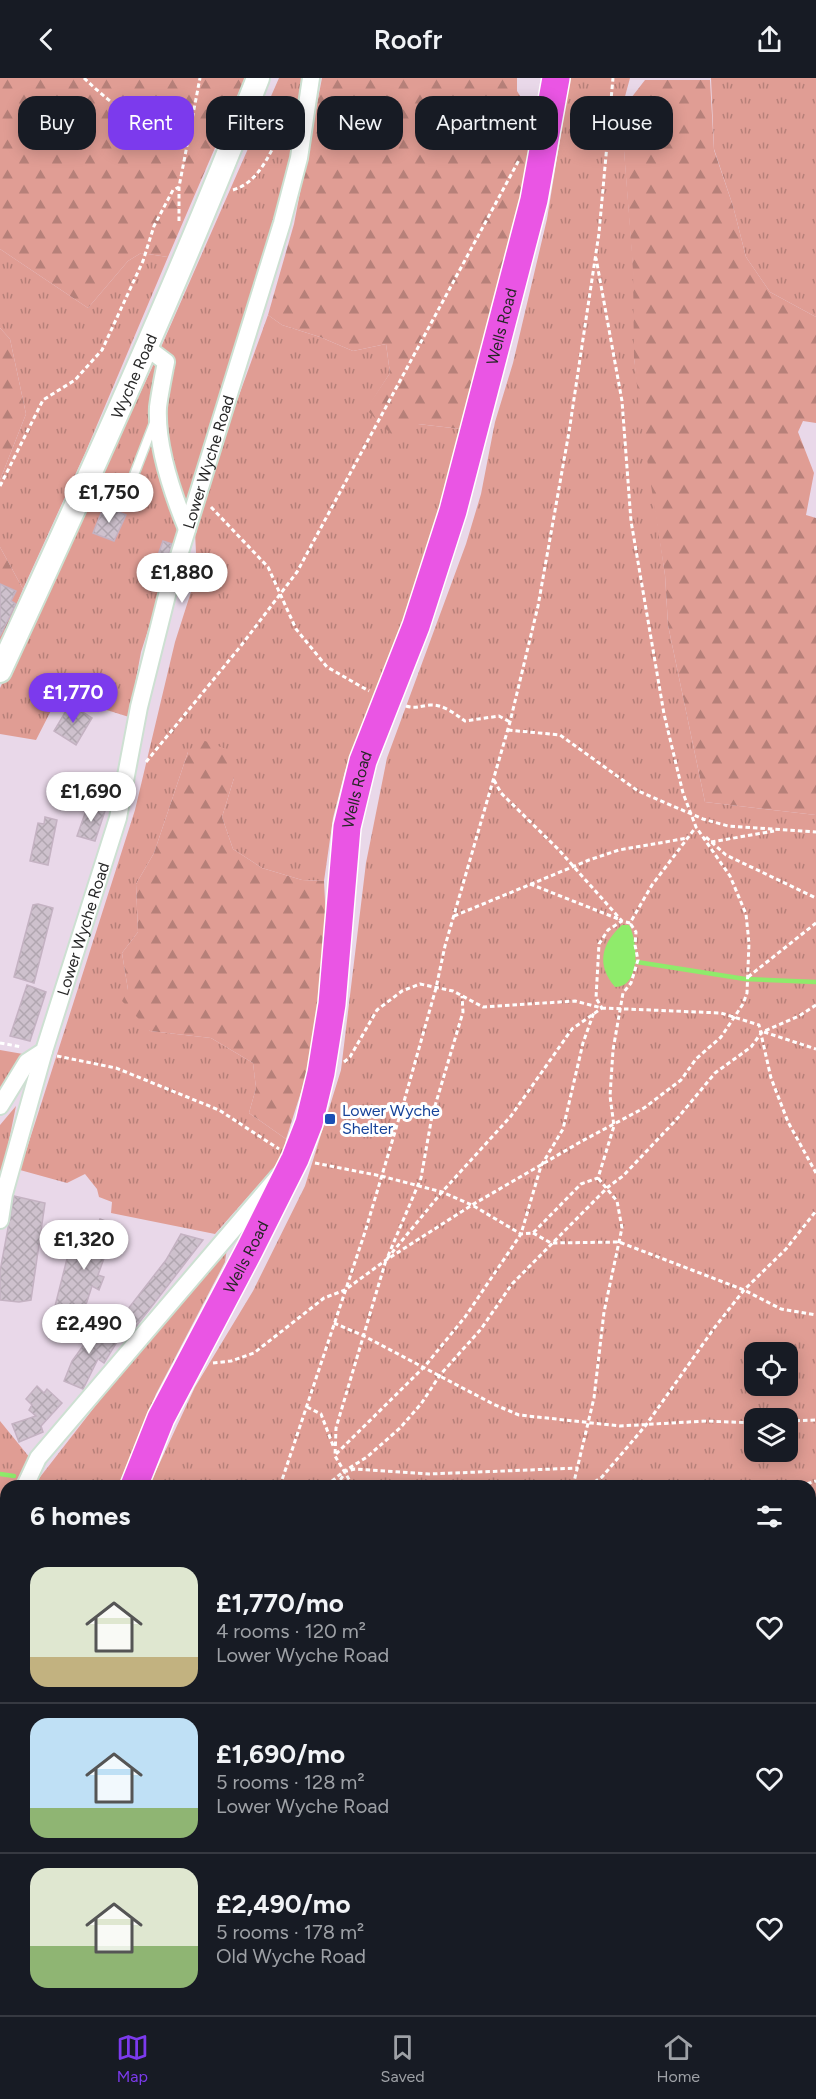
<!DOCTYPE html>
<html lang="en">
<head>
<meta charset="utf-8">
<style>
  :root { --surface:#171b24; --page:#20242c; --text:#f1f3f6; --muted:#9ea1a6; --line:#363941; --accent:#7c3aed }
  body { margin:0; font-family:Figtree,sans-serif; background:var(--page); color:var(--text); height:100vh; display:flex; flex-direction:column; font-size:22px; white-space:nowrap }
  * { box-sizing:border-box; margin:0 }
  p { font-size:20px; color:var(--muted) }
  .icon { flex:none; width:33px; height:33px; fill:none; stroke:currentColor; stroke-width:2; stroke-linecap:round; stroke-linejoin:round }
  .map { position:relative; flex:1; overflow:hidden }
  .sheet { position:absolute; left:0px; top:1402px; width:816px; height:536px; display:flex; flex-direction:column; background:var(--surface); border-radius:18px 18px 0 0; box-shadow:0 3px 15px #0003 }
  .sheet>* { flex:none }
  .hud { position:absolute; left:18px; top:18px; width:780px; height:54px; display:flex; gap:12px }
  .tools { position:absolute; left:744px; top:1264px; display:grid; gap:12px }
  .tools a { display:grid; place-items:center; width:54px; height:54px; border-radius:12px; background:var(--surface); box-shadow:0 3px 15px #0003; font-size:30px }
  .price { position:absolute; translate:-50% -51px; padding:0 14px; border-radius:21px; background:#fff; color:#222; font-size:20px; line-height:39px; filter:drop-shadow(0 2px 3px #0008) }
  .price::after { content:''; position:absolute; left:50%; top:36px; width:18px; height:14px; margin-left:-9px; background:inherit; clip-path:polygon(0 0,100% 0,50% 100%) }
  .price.selected { background:var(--accent); color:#fff }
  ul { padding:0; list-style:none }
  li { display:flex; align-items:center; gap:18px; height:150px; padding:0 30px }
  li+li { border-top:2px solid var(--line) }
  li span { display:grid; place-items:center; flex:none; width:168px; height:120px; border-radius:18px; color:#555 }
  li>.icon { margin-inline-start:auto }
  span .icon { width:72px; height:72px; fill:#fffc; stroke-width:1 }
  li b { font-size:26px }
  h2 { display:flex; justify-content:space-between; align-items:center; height:72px; padding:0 30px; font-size:26px }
  .chip { padding:0 21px; border-radius:18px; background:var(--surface); box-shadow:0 3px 15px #0003; font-size:21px; line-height:54px }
  .chip.selected { background:var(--accent); color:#fff }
  header { display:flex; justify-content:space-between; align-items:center; height:78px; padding:0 30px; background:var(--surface); font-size:27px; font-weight:600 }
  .dock { display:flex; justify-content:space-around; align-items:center; height:84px; border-top:2px solid var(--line); background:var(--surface); font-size:16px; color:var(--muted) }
  .dock a { display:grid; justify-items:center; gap:3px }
  .dock .selected { color:var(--accent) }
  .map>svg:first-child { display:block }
</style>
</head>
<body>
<header><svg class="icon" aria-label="back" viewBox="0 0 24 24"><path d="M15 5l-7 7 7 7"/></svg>Roofr<svg class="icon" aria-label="share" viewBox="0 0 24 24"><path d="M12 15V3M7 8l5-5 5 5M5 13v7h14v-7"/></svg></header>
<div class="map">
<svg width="816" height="1937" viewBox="0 0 816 1937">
  <defs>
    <pattern id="grass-tufts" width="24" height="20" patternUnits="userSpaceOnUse" patternTransform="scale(1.5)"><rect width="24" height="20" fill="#e09d94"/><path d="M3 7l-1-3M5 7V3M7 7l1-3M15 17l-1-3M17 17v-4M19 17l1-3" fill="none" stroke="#b68079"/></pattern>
    <pattern id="forest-firs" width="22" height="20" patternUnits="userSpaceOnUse" patternTransform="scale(1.5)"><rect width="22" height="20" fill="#e09d94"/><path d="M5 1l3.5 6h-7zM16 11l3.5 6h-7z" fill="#b68079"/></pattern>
    <pattern id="building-cross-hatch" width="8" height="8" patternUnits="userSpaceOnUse" patternTransform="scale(1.5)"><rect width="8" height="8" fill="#cec1cd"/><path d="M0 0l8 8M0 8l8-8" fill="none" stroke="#b1a6b0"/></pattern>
  </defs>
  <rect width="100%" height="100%" fill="#e9d8e9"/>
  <path fill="url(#grass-tufts)" fill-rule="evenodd" d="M279,0H305L297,58L266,180L141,574L129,639L59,617L36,662L0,656V610L151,292Z
    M570,0H630L621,33L634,199V280L665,497L668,547L705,724L816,737V1500L810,1503V1408H149L195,1309L253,1213L305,1108L341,992L366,785L387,680L466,466L481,416L495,344L513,285L547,141ZM754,1275H788V1308H754ZM754,1341H788V1374H754Z
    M711,0H816V239L770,214L746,179L733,128L714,71Z
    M0,171L88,230L128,183L141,175L168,179L86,373L23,511L0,469V402L26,336L10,261L0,250Z
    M268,237L282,247L320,259L353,273L386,266L390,295L367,331L418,346L461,351L429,479L345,693L333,740L324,803L302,802L262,790L233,771L222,739L234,700L188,674L154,775L136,806L138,854L122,875L128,912L150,953L211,960L253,985L256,1010L249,1035L286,1061L283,1079L215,1156L111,1135L112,1124L99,1119L97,1111L85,1096L67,1105L20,1092L135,732L175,564L197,495L195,454L219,373Z
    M0,972L23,976L0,1012Z
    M16,1028L0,1106V1047Z
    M229,1156L225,1184L156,1316L120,1408H36L37,1403Z
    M0,1343L30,1380L18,1408H6V1435L0,1449Z
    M6,1465V1774L0,1788V1477Z
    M6,1833V1928L0,1930V1846Z"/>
  <path fill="url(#forest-firs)" d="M0,0H245L168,179L141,175L128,183L88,230L0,171Z
    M322,0H517V13L534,40L533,81L461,351L418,346L394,359L366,331L390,295L386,266L353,273L320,259L282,247L268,237L294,146Z
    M645,2H710L714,72L733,128L746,179L770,214L816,239V345L803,343L798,354L814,395L806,437L816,440V737L705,724L668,547L665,497L640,336L634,280L633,192L621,33Z
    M0,250L10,261L26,336L0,402Z
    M0,469L23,511L0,566Z
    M200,661L231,673L234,700L222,739L233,771L262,790L302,802L324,803L326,843L316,967L286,1061L249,1035L256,1010L253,985L211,960L150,953L122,923L128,912L122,875L138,854L136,806L154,775L188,674Z"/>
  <path fill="#8feb6b" d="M622,847H629C638,863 641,909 615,909C596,887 601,866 622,847Z"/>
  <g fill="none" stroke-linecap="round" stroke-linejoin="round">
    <path stroke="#8feb6b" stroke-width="4.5" d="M637,884L745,901L816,904
      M0,1396L14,1398"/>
  </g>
  <path fill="url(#building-cross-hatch)" stroke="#c4b2c2" stroke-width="1.5" d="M104,428L126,437L114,463L93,455Z
    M163,463L172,466L166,484L157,480Z
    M0,506L16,513L11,523L16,526L0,558Z
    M70,626L92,640L76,667L54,653Z
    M88,727L105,733L95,763L77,758Z
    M45,739L57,742L48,787L30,783L38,745L44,746Z
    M38,826L53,830L34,905L14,899L33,827Z
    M27,907L46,914L30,963L10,958Z
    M14,1118L45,1125L31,1222L19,1224L0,1222V1193Z
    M100,1141L116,1147L98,1197L104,1199L99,1212L92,1208L82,1239L55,1228L70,1169L88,1175Z
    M181,1156L203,1162L128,1259L114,1249L166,1182Z
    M89,1244L117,1264L104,1285L98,1281L83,1311L64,1303L72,1283L88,1261L80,1256Z
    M37,1308L44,1315L47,1311L62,1325L41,1348L43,1354L19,1364L12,1346L36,1338L29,1332L32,1327L26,1321Z"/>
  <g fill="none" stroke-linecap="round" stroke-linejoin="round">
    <g stroke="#cde0d2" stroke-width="11">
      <path id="service" d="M122,428L154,345"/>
    </g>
    <g stroke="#cde0d2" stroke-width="20">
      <g id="minor">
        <path d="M146,269L166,284C163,299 160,314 158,329C156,367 173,417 187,451"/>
        <path id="s1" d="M0,1028L27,984L44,973L118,740L139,629L168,513L282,145L299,80L311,0"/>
        <path d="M0,1142L4,1116L44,973"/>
        <path d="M25,1408L38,1380L278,1099"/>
        <path d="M0,1460L6,1447"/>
        <path d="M107,1937L108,1932"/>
        <path d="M274,1937L284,1932"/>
      </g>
    </g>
    <g stroke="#cde0d2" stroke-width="22">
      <path id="tertiary" d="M810,1503L816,1500
        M58,1937L63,1932"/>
    </g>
    <g stroke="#cde0d2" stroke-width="26">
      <g id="secondary">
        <path id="s2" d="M0,593C90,398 180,201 258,0"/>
      </g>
    </g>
    <g stroke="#fff" stroke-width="30">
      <g id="trunk">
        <path id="s3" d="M134,1408L161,1340L250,1171L295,1081L309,1045L321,995L332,926L347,749L363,683L416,548L453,433L534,122L556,0"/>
        <path d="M0,1812L6,1797"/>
      </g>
    </g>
    <path stroke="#fff" stroke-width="3" stroke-dasharray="4.5 3" stroke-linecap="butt" d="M84,0C114,29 147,52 187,66
      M233,112C263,103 272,67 288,42
      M179,143V109L200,0
      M0,408L43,322L75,302L102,272L143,183L154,148L173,112L179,109
      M211,429L268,489L296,551L327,589L369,613
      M406,628C415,631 421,628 430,627C443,626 455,636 465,643L499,638L510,644
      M508,652L560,657L638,713L703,741L728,748L816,754
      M146,684L240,569L297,494L519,82
      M494,702L501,715L558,771L622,843L630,845L652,807L696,749
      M706,759L726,777L816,820
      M711,764L774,753
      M530,806L621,842
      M454,838L589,782L619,772L688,760
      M748,899L816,845
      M764,954L816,971
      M0,965L22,969
      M57,978L116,990L219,1032L279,1071
      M344,984L350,979L377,932L402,913L420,906L453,913L483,929L575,923L602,930L721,935L759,947L771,1000L788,1044L816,1095
      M315,1085L381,1098L442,1114L472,1127L521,1156L533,1155L581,1106L598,1100L614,1048L610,1018L613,972L623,915L631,905L638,882L635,867L636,854L630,845
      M533,1155L551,1165L619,1164L744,1212L781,1231L816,1237
      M388,1178L421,1100L432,1038L463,934L462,918
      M334,1245L364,1258L493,1326L519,1337L620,1348L706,1343L754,1345
      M213,1285L231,1283L254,1275L324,1220L345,1212L386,1182L472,1127L582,1063L644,1030L681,1002L696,981L721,959L743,926L747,915L749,865L746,836L730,798L696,749L683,715L664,636L631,443L622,323L596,180
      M307,1329L321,1336L334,1370
      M788,1343L816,1342
      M336,1376L425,1288L465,1239L521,1156L541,1088L563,1051L583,965L594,934
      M343,1394L367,1379L400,1350L421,1326L440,1297L481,1251L512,1206L608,1109L623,1098L676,1042L715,995L751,969L762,954L799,938L816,927
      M281,1406L290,1408
      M280,1408L365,1154L403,1027L436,910L445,868L510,644L538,528L569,354L599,155L613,0
      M326,1408L343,1394L355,1391L429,1396L578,1390
      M336,1408L345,1395
      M353,1408L335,1378L336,1350L386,1182L442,1114L511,1038L572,951L602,930L596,920L599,866L608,852L622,843
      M573,1408L594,1320L604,1234L622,1150L617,1123L598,1100
      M588,1408L602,1399L646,1347L715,1249L744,1212L786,1171L816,1133
      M800,1408L816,1403
      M810,1431L816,1428
      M0,1563L6,1557
      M0,1672H6
      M0,1707L6,1704
      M0,1855L6,1857
      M0,1920L6,1918
      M809,1937L816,1917"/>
    <use href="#service" stroke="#fff" stroke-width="8"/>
    <use href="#minor" stroke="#fff" stroke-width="16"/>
    <use href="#tertiary" stroke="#fff" stroke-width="20"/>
    <use href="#secondary" stroke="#fff" stroke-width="22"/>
    <use href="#trunk" stroke="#ea55e4" stroke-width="27"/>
  </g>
  <rect fill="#1a4fb4" stroke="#fff" stroke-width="2" x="324" y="1035" width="12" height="12" rx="3"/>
  <g text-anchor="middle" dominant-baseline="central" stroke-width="6" stroke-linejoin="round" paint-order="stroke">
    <g font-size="16" fill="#272727" stroke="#fff">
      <text stroke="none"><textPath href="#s3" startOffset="1227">Wells Road</textPath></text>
      <text stroke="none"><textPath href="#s2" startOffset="324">Wyche Road</textPath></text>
      <text stroke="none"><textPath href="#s1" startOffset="684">Lower Wyche Road</textPath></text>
      <text stroke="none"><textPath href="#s3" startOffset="741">Wells Road</textPath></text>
      <text stroke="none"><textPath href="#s1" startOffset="200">Lower Wyche Road</textPath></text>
      <text stroke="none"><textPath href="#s3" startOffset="255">Wells Road</textPath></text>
    </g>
    <g font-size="16" fill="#164399" stroke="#fff" text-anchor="start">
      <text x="342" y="1032">Lower Wyche<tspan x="342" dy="18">Shelter</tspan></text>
    </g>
  </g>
</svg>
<div class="tools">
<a><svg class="icon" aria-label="locate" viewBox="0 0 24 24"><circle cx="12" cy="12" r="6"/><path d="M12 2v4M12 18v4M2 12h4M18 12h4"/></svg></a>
<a><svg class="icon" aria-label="layers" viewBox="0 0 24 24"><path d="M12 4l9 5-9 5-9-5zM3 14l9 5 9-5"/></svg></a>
</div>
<b class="price" style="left:109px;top:446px">£1,750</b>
<b class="price" style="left:182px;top:526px">£1,880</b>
<b class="price selected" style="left:73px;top:646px">£1,770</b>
<b class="price" style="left:91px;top:745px">£1,690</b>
<b class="price" style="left:84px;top:1193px">£1,320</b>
<b class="price" style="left:89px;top:1277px">£2,490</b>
<div class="hud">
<a class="chip">Buy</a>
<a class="chip selected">Rent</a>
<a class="chip">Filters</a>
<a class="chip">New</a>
<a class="chip">Apartment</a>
<a class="chip">House</a>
</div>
<section class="sheet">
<h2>6 homes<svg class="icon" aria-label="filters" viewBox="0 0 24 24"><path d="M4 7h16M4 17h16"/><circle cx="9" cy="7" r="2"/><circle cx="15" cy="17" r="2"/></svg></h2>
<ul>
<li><span style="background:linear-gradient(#dfe7d0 75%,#c2b280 0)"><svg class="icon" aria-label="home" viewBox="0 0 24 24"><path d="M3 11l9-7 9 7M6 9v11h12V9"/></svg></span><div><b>£1,770/mo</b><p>4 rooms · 120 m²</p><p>Lower Wyche Road</p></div><svg class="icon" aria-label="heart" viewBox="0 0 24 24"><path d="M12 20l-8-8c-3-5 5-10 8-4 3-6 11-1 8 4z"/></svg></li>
<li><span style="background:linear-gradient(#bfe0f5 75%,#8fb573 0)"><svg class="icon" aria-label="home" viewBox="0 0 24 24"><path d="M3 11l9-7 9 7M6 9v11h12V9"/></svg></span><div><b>£1,690/mo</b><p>5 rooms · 128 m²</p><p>Lower Wyche Road</p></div><svg class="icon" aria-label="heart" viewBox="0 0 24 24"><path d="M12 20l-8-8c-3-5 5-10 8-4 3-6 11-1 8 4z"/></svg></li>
<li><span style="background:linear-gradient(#dfe7d0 65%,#8fb573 0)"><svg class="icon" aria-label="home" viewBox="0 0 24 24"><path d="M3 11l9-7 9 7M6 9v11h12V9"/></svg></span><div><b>£2,490/mo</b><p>5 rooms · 178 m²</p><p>Old Wyche Road</p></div><svg class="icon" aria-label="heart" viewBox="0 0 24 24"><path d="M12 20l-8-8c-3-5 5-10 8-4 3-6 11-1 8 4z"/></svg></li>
</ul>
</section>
</div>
<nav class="dock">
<a class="selected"><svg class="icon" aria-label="map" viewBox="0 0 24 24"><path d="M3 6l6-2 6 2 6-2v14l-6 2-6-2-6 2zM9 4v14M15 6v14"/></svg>Map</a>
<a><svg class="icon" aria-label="saved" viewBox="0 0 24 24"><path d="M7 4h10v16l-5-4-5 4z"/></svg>Saved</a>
<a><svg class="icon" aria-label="home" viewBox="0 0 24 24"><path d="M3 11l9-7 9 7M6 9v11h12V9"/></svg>Home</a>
</nav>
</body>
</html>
